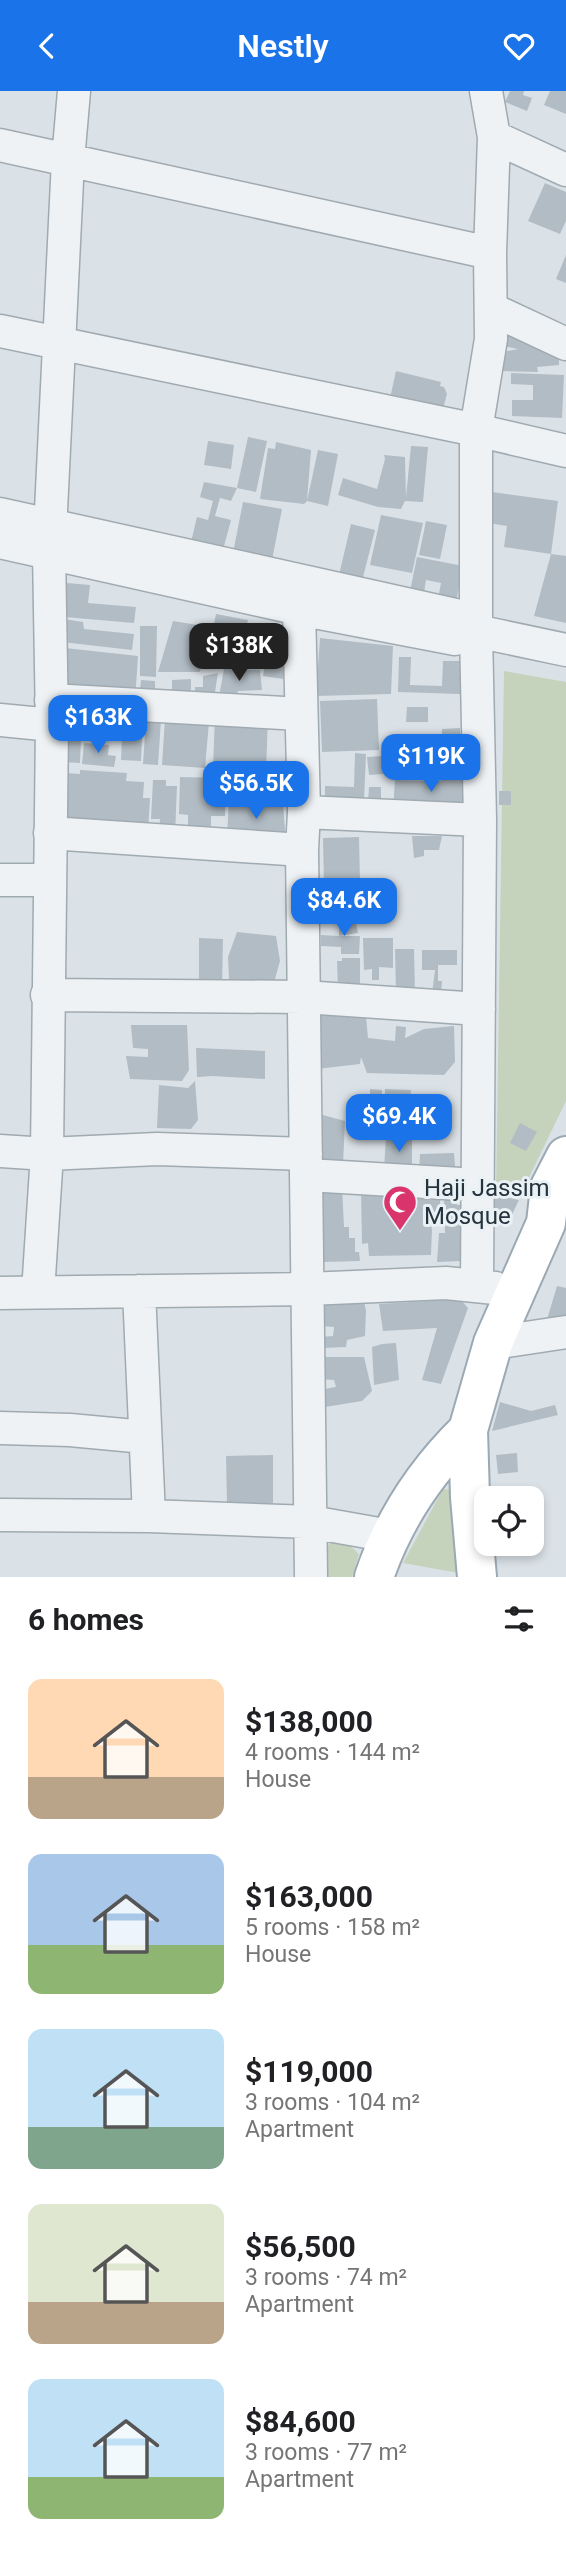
<!DOCTYPE html>
<html lang="en">
<head>
<meta charset="utf-8">
<style>
  :root { --surface:#fff; --page:#f2f2f2; --text:#202124; --muted:#757577; --accent:#1a73e8 }
  body { margin:0; font-family:Roboto,sans-serif; background:var(--page); color:var(--text); height:100vh; display:flex; flex-direction:column; font-size:26px; white-space:nowrap }
  * { box-sizing:border-box; margin:0 }
  p { font-size:23px; color:var(--muted) }
  .icon { flex:none; width:38px; height:38px; fill:none; stroke:currentColor; stroke-width:2; stroke-linecap:round; stroke-linejoin:round }
  .map { position:relative; height:1486px; overflow:hidden }
  .sheet { display:flex; flex-direction:column; background:var(--surface); flex:1 }
  .sheet>* { flex:none }
  .fabs { position:absolute; left:474px; top:1395px; display:grid; gap:14px }
  .fabs a { display:grid; place-items:center; width:70px; height:70px; border-radius:14px; background:var(--surface); box-shadow:0 4px 10px #0003; font-size:35px }
  .price { position:absolute; translate:-50% -60px; padding:0 16px; border-radius:14px; background:var(--accent); color:#fff; font-size:23px; line-height:46px; filter:drop-shadow(0 2px 4px #0008) }
  .price::after { content:''; position:absolute; left:50%; top:42px; width:21px; height:16px; margin-left:-10px; background:inherit; clip-path:polygon(0 0,100% 0,50% 100%) }
  .price.on { background:#222; color:#fff }
  ul { padding:0; list-style:none }
  li { display:flex; align-items:center; gap:21px; height:175px; padding:0 28px }
  li span { display:grid; place-items:center; flex:none; width:196px; height:140px; border-radius:14px; color:#555 }
  li>.icon { margin-inline-start:auto }
  span .icon { width:84px; height:84px; fill:#fffc; stroke-width:1 }
  li b { font-size:30px }
  h2 { display:flex; justify-content:space-between; align-items:center; height:84px; padding:0 28px; font-size:30px }
  header { display:flex; justify-content:space-between; align-items:center; height:91px; padding:0 28px; background:var(--accent); color:#fff; font-size:32px; font-weight:600 }
  .map>svg:first-child { display:block }
</style>
</head>
<body>
<header><svg class="icon" aria-label="back" viewBox="0 0 24 24"><path d="M15 5l-7 7 7 7"/></svg>Nestly<svg class="icon" aria-label="heart" viewBox="0 0 24 24"><path d="M12 20l-8-8c-3-5 5-10 8-4 3-6 11-1 8 4z"/></svg></header>
<div class="map">
<svg width="566" height="1486" viewBox="0 0 566 1486">
  <rect width="100%" height="100%" fill="#dbe2e7"/>
  <path fill="#c5d2bc" d="M504,580L566,591V1010L519,1107L496,1101Z
    M443,1398L454,1399L459,1482L403,1472Z
    M338,1450L349,1454L359,1463L352,1486H326L325,1458L330,1452Z"/>
  <path fill="#b2bcc4" d="M510,0H524L523,4L532,7L527,20L505,11Z
    M550,0H566V23L544,14Z
    M545,92L566,101V130L560,143L528,130Z
    M566,164V192L556,188Z
    M497,235L559,255V274L537,276L538,281L503,280L498,262L518,258L497,254Z
    M396,280L441,291L440,295L444,296L447,303L444,314L436,324L389,312Z
    M511,282L564,284L562,327L512,325V309H533V294L511,293Z
    M248,346L267,350L256,401L237,397Z
    M208,350L234,354L231,378L204,374Z
    M276,351L311,359L307,410L304,413L260,408L268,357L275,358Z
    M411,355L428,356L423,411L405,410L401,418L378,416L338,404L343,387L377,398L385,368L384,364L405,366L406,406Z
    M318,359L338,363L328,415L307,410Z
    M204,391L237,397L231,410L220,407L215,425L231,429L223,459L191,451L197,426L208,429L213,410L200,406Z
    M492,401L558,410L551,463L566,465V532L534,525L551,463L504,456L507,435L488,432Z
    M243,411L282,418L272,469L233,462Z
    M381,424L423,432L412,482L370,474Z
    M426,430L447,434L440,468L419,464Z
    M351,433L375,439L362,490L339,484Z
    M417,466L463,475L456,512L438,508L441,492L426,489L423,508L409,505Z
    M67,492L90,494L88,512L136,516L134,532L64,526Z
    M216,523L248,529L242,551L236,550L233,561L209,557Z
    M64,528L83,531L84,538L134,543L132,559L62,551Z
    M173,530L210,536L200,581H158Z
    M140,535H157L156,586L140,585Z
    M320,547L393,555L391,603L316,605Z
    M65,557L138,565L135,610L63,606Z
    M399,566H411L410,594L442,595L443,570H461L460,603L398,601Z
    M266,568L286,571L283,588L263,585Z
    M224,578L260,579L262,599L238,600L235,611H218Z
    M218,582L213,614L195,615V596H203V585Z
    M191,588V614L172,615V589Z
    M141,589L155,590V610L139,609Z
    M377,608L379,659L322,661L320,610Z
    M407,616H428V631H406Z
    M64,618L121,622L119,643L63,639Z
    M215,624L268,626L266,680L213,678Z
    M123,625H143L141,670L121,669Z
    M165,628L209,631L205,677L162,674Z
    M146,629H161L158,674L143,673Z
    M460,637V656L442,657V638Z
    M62,646L81,648L80,672L61,671Z
    M84,652L109,654L108,664L116,665L114,676L82,673Z
    M355,662L366,663L364,710L325,709V695L354,696Z
    M398,664L399,682L369,684L367,666Z
    M80,679L127,682L126,690L144,691L143,707H150L148,741L63,734L67,682L80,683Z
    M441,683L465,684L463,720L393,718L395,689L441,690Z
    M180,686L226,687L225,725H211V746H188V724L179,723Z
    M153,689H166V695H177L175,744L159,743L160,728H151Z
    M369,696H381V713L368,712Z
    M499,700H511V714H499Z
    M229,709L283,714L286,751L227,746Z
    M412,745H442L439,759H424V765L414,767Z
    M359,746L360,792L324,793L323,747Z
    M378,796V805L338,806V824L318,825V797Z
    M355,827L358,842L339,845H360L359,863H341V856L321,855V844L339,845V829Z
    M237,841L276,845L280,870L270,906H230L228,866Z
    M199,847L223,848L222,897H199Z
    M363,847H393V877L379,876V889H372V878L364,879Z
    M395,858H414L415,903H396Z
    M422,859H457V874H438V890H442L441,902H432L435,879H422Z
    M342,867H360V898H338L337,870H342Z
    M319,921L366,925L368,947L395,950L396,935L406,936L405,947L424,938L454,935L455,971L444,984L367,982L361,966L360,973L317,978Z
    M131,934H187L189,979L182,990L130,988L126,965L148,966V958L133,957Z
    M196,957L265,960V988L212,985L197,986Z
    M195,990L198,1029L191,1038L157,1037L159,994L188,997Z
    M370,998L382,999V1020L370,1025Z
    M385,998L411,999L410,1011L403,1017L401,1032L384,1030Z
    M319,1023L345,1030L343,1074L317,1073Z
    M520,1032L537,1041L526,1060L510,1052Z
    M386,1044L412,1045V1082L384,1079Z
    M454,1062L456,1088L419,1081L420,1063Z
    M342,1095L344,1136H349V1147H355V1161H359L360,1170L322,1171L321,1096Z
    M361,1099L429,1105V1109H440V1124H423V1129H430L432,1139L431,1164L369,1165L368,1152L362,1153Z
    M495,1104L519,1109L506,1136L494,1134Z
    M457,1105V1114H461L462,1170L437,1171L439,1142H445L444,1106Z
    M557,1195L566,1197V1233L545,1235Z
    M363,1206L366,1220L365,1245L347,1249L346,1256L322,1257L320,1246L333,1245L334,1236L320,1235L318,1211Z
    M460,1208L468,1217L441,1293L422,1289L437,1237L383,1240L379,1213Z
    M396,1252L399,1289L374,1294L372,1256L382,1253Z
    M325,1266H364L372,1300L362,1310L319,1317V1299L336,1296L334,1289L316,1288L315,1275Z
    M500,1311L531,1320L555,1314L558,1324L492,1340Z
    M517,1362L518,1381L498,1383L496,1364Z
    M273,1364V1412H227L226,1365Z"/>
  <g fill="none" stroke-linecap="round" stroke-linejoin="round">
    <g stroke="#a0aab1" stroke-width="35">
      <path id="minor" d="M494,46L566,79
        M0,54L490,162
        M491,218L566,253
        M0,240L476,339L566,360
        M0,423L456,524L476,540L566,559
        M0,451L299,518L455,548L476,540
        M299,518L304,721L302,759L311,1486
        M51,609L301,623
        M0,629L52,634
        M304,721L480,729
        M50,742L302,759
        M0,789H49
        M47,904L304,906L479,918
        M0,1060L47,1063L157,1058L306,1063
        M307,1084L478,1094
        M477,1193L480,729L476,540V339L491,248L490,162L494,46L486,0
        M139,1200L149,1425
        M38,1201L47,1063L52,634L49,461L68,69L74,0
        M0,1202L308,1198L446,1192L495,1197
        M493,1252L566,1241
        M0,1337L70,1339L145,1346
        M0,1424L149,1425L311,1431L390,1445"/>
    </g>
    <g stroke="#9aa9b4" stroke-width="42">
      <path id="major" d="M374,1486C393,1430 426,1380 468,1339
        M477,1486L470,1406L468,1339L493,1252L546,1132L550,1096L566,1065"/>
    </g>
    <use href="#minor" stroke="#eef2f5" stroke-width="32"/>
    <use href="#major" stroke="#fff" stroke-width="38"/>
  </g>
  <defs>
    <g id="mosque-pin" transform="scale(1.75)"><path d="M0 17L-7.5 6A9.5 9.5 0 1 1 7.5 6Z" fill="#d9346c" stroke="#eaf1f5"/><path d="M3.5-4.9A6 6 0 1 0 3.5 4.9A5 5 0 1 1 3.5-4.9Z" fill="#fff"/></g>
  </defs>
  <g fill-rule="evenodd">
    <use href="#mosque-pin" x="400" y="1111"/>
  </g>
  <g text-anchor="middle" dominant-baseline="central" stroke-width="6" stroke-linejoin="round" paint-order="stroke">
    <g font-size="24" fill="#24333e" stroke="#eaf1f5" text-anchor="start">
      <text x="424" y="1097">Haji Jassim<tspan x="424" dy="28">Mosque</tspan></text>
    </g>
  </g>
</svg>
<div class="fabs">
<a><svg class="icon" aria-label="locate" viewBox="0 0 24 24"><circle cx="12" cy="12" r="6"/><path d="M12 2v4M12 18v4M2 12h4M18 12h4"/></svg></a>
</div>
<b class="price on" style="left:239px;top:592px">$138K</b>
<b class="price" style="left:98px;top:664px">$163K</b>
<b class="price" style="left:431px;top:703px">$119K</b>
<b class="price" style="left:256px;top:730px">$56.5K</b>
<b class="price" style="left:344px;top:847px">$84.6K</b>
<b class="price" style="left:399px;top:1063px">$69.4K</b>
</div>
<section class="sheet">
<h2>6 homes<svg class="icon" aria-label="filters" viewBox="0 0 24 24"><path d="M4 7h16M4 17h16"/><circle cx="9" cy="7" r="2"/><circle cx="15" cy="17" r="2"/></svg></h2>
<ul>
<li><span style="background:linear-gradient(#ffd9b3 70%,#b9a48a 0)"><svg class="icon" aria-label="home" viewBox="0 0 24 24"><path d="M3 11l9-7 9 7M6 9v11h12V9"/></svg></span><div><b>$138,000</b><p>4 rooms · 144 m²</p><p>House</p></div></li>
<li><span style="background:linear-gradient(#a9c7e8 65%,#8fb573 0)"><svg class="icon" aria-label="home" viewBox="0 0 24 24"><path d="M3 11l9-7 9 7M6 9v11h12V9"/></svg></span><div><b>$163,000</b><p>5 rooms · 158 m²</p><p>House</p></div></li>
<li><span style="background:linear-gradient(#bfe0f5 70%,#7fa58c 0)"><svg class="icon" aria-label="home" viewBox="0 0 24 24"><path d="M3 11l9-7 9 7M6 9v11h12V9"/></svg></span><div><b>$119,000</b><p>3 rooms · 104 m²</p><p>Apartment</p></div></li>
<li><span style="background:linear-gradient(#dfe7d0 70%,#b9a48a 0)"><svg class="icon" aria-label="home" viewBox="0 0 24 24"><path d="M3 11l9-7 9 7M6 9v11h12V9"/></svg></span><div><b>$56,500</b><p>3 rooms · 74 m²</p><p>Apartment</p></div></li>
<li><span style="background:linear-gradient(#bfe0f5 70%,#8fb573 0)"><svg class="icon" aria-label="home" viewBox="0 0 24 24"><path d="M3 11l9-7 9 7M6 9v11h12V9"/></svg></span><div><b>$84,600</b><p>3 rooms · 77 m²</p><p>Apartment</p></div></li>
</ul>
</section>
</body>
</html>
